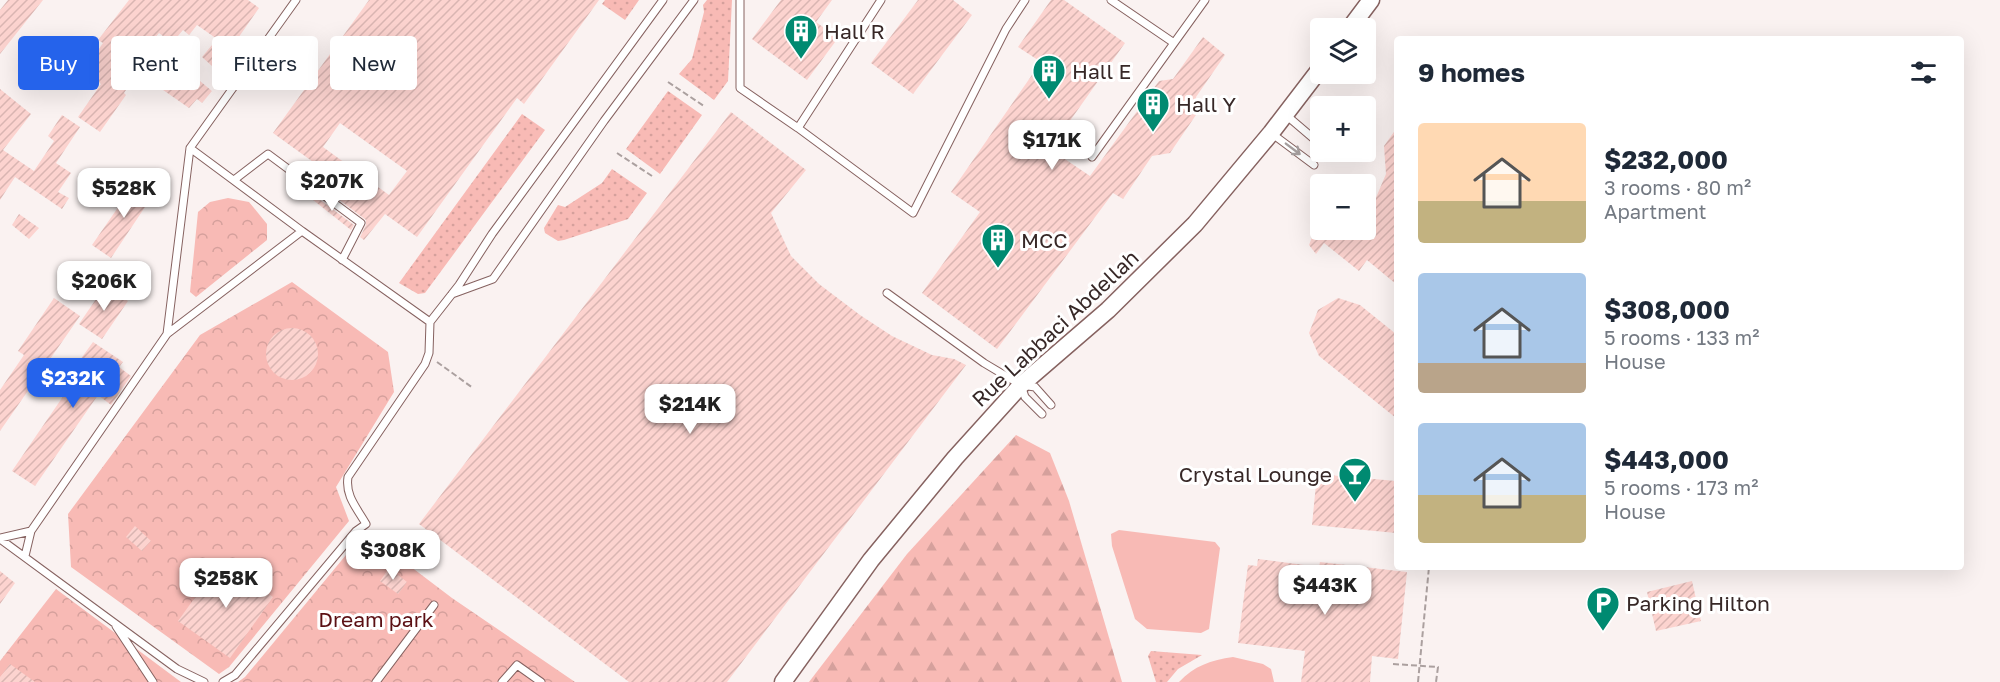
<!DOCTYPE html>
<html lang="en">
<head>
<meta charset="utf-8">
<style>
  :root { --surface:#fff; --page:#f6f6f7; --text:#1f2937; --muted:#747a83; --accent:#2563eb }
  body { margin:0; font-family:"Golos Text",sans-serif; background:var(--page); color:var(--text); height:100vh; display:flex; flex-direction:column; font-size:22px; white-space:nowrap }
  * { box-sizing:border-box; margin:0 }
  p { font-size:20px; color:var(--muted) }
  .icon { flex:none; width:33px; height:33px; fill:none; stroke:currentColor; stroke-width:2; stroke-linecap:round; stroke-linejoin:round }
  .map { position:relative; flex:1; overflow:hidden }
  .sheet { position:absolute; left:1394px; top:36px; width:570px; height:534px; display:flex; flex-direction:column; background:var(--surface); border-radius:6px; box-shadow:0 6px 24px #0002 }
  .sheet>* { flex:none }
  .banner { position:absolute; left:18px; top:36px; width:570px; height:54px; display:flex; gap:12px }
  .fabs { position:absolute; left:1310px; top:18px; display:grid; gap:12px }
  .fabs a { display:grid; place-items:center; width:66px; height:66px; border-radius:6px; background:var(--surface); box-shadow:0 6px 24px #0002; font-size:30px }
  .price { position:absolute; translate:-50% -51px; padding:0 14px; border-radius:12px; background:#fff; color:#222; font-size:20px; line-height:39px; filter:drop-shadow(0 2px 3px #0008) }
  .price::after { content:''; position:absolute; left:50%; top:36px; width:18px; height:14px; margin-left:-9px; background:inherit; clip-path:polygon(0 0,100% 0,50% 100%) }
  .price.active { background:var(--accent); color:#fff }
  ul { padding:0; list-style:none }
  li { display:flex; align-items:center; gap:18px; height:150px; padding:0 24px }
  li span { display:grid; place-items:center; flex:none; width:168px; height:120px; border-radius:6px; color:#555 }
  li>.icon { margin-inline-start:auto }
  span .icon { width:72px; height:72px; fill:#fffc; stroke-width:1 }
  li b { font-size:26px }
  h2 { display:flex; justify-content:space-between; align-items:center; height:72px; padding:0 24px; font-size:26px }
  .pill { padding:0 21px; border-radius:6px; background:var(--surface); box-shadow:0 6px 24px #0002; font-size:21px; line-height:54px }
  .pill.active { background:var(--accent); color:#fff }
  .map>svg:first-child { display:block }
</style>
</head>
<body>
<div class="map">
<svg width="2000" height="682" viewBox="0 0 2000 682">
  <defs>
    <pattern id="grass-dots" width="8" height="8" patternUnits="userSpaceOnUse" patternTransform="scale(1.5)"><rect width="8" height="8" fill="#f8bab5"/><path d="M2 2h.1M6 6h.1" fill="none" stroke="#d5a09c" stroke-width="1.8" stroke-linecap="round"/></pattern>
    <pattern id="forest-firs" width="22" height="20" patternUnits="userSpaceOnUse" patternTransform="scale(1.5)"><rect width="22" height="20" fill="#f8bab5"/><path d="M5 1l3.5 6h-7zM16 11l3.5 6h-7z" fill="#d5a09c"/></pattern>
    <pattern id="park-crowns" width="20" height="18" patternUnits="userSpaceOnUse" patternTransform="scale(1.5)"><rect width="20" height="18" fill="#f8bab5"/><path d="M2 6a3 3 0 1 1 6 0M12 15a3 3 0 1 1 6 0" fill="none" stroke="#d5a09c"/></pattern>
    <pattern id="building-hatch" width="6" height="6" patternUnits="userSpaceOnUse" patternTransform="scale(1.5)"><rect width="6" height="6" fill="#fcd3cf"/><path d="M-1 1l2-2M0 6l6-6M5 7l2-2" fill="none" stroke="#d9b5b2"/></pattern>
  </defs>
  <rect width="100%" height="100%" fill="#faf2f1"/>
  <path fill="url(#grass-dots)" d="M605,0H639L625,20L602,4Z
    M707,0H732L728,81L714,100L679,74L692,59L704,12L703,5Z
    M668,91L702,115L660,174L626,149Z
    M522,114L545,130L425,293L418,294L399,283Z
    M612,169L647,193L628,219L564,240L558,241L545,233L544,228L558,205L565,207L602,183Z
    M1151,651L1202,655L1178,669L1167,682H1156L1148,656Z"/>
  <path fill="url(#forest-firs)" d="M1016,435L1050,453L1069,501L1122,682H809L907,554Z"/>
  <path fill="url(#park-crowns)" d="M228,198L249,202L267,224V240L196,297L190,292L198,212L210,202Z
    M292,282L388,352L394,392L336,487L349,521L229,667L219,674L71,567L68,514L200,335Z
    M365,532L452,598L575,682H238L245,677Z
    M56,589L181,682H0V661Z"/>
  <path fill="#f8bab5" d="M1119,530L1215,542L1220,548L1209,629L1201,633L1147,629L1135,619L1112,546L1111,534Z
    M1233,657L1263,664L1271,669L1274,682H1179C1194,666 1211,660 1233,657Z"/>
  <path fill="url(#building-hatch)" fill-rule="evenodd" d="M8,0H43L0,54V10Z
    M129,0H248L259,8L227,54L223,52L212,66L202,57L217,39L197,25L189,35L183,30L172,43L159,33L131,67L138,72L124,93L126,95L100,132L78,117L101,84L84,71L103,43L98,40Z
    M369,0H599L524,104L517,98L417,237L385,214L364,240L360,237L366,225V220L318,184L327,172L273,133ZM340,123L407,171L389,195L323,147Z
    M781,0H832L816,22L838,38L807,80L752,39Z
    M918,0H953L972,15L913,94L871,63Z
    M1051,0H1064L1125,43L1050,149L1090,176L1159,81L1173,79L1203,37L1225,55L1196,97L1198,112L1170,153L1152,156L1123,199L1113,193L997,349L922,293L980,212L951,192L1041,62L1018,47Z
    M165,66L195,87L200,81L212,91L202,103L197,99L189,108L153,83Z
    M0,89L31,114L3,150L34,171L54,141L48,136L62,115L80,127L56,163L71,173L58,192L69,198L62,209L15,177L0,200Z
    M731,112L806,170L771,213L791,256L819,284L860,315L892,336L932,355L954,359L966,365L727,682H629L419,524Z
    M1396,129V284L1367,260L1359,271L1324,243L1316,254L1309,245L1314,232L1318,230H1365V207L1375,200L1386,174L1384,146Z
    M137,180L155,192L111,258L92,245Z
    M311,193L354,225L351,230L308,196Z
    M19,214L39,228L29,239L12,225Z
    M105,286L128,301L102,339L79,324Z
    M54,298L80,316L0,431V390L24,355L18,351Z
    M1338,298L1360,305L1396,334V418L1319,356L1309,333L1318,310Z
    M266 354a26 26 0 1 1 52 0a26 26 0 1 1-52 0Z
    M93,342L123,362L119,367L131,376L111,405L98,395L35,486L12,471L75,379L69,375Z
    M1317,474L1396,481V533L1312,525Z
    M135,526L151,541L142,551L126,537Z
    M1258,559L1319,567L1320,562L1407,572L1398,659L1372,656L1370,682H1301L1305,651L1238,643L1248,565L1257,566Z
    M222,560L273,597L230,658L178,621Z
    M389,568L407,582L398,594L380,581Z
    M0,571L15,583L0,604Z
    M1692,581L1701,621L1656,631L1647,592Z
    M10,664L35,682H0V677Z"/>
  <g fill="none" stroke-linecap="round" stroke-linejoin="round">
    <g stroke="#866260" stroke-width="9">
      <path id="service" d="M740,0V88L798,128L913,213L1006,29L1025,0
        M1111,0L1174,43
        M1286,115L1320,144
        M798,128L881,0
        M1271,133L1314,165
        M190,148L302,231
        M1092,157L1205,0
        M234,180L268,154L361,223L342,260
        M887,293L984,363L1021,385L1035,387L1051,405
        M452,294L493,279L604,121L694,0
        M167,334L190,148L296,0
        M1022,388L1025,397L1042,414
        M0,538L31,531L167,334L302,231L430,322L459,285L492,234L663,0
        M0,539L177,669L204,682
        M25,556L31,531
        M116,626L153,682
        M223,682L235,675L356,531L366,524C357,508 345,496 348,477L425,364L429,353L430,322
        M376,682L434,605
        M502,682L517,665L541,682"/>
    </g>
    <g stroke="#866260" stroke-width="19">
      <path id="tertiary" d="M1350,28L1371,0
        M783,682L871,560L955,458L1021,385L1108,310L1195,224L1271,133L1320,69"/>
    </g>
    <path stroke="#aba09f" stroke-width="2" stroke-dasharray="6 3" stroke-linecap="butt" d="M668,82L704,106
      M617,153L652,176
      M437,362L473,388
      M1393,664L1438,667L1436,682
      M1418,682L1429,567"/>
    <use href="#service" stroke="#fff" stroke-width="7"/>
    <use href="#tertiary" stroke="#fff" stroke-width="16"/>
  </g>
  <defs><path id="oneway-shaft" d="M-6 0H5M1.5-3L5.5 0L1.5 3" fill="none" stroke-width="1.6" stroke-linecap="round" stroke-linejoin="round" transform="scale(1.5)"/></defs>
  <use stroke="#a59e9e" href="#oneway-shaft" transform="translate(1293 149) rotate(37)"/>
  <defs>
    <g id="building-pin" transform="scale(1.725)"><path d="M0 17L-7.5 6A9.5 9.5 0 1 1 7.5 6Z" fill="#008a71" stroke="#fff"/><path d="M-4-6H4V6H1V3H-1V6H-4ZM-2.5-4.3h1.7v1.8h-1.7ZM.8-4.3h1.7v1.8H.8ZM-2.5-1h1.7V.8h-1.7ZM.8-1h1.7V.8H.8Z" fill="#fff"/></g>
    <g id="bar-pin" transform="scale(1.725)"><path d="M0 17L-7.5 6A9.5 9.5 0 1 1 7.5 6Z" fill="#008a71" stroke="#fff"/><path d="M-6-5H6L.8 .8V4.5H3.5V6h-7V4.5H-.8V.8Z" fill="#fff"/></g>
    <g id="parking-pin" transform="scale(1.725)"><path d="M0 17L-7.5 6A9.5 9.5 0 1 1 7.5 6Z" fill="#008a71" stroke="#fff"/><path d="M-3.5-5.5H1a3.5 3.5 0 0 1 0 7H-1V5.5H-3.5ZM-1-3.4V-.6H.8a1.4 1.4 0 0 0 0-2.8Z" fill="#fff"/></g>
  </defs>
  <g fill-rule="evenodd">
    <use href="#building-pin" x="801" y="31"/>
    <use href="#building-pin" x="1049" y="71"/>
    <use href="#building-pin" x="1153" y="104"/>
    <use href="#building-pin" x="998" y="240"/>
    <use href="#bar-pin" x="1355" y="474"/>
    <use href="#parking-pin" x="1603" y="603"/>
  </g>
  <g text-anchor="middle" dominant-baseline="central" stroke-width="6" stroke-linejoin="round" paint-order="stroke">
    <g font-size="21" fill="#372827" stroke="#fff" text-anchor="start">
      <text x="824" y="31">Hall R</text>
      <text x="1072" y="71">Hall E</text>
      <text x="1176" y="104">Hall Y</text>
      <text x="1021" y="240">MCC</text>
      <text x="1332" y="474" text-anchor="end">Crystal Lounge</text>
      <text x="1626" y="603">Parking Hilton</text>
    </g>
    <g font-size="21" fill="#372827" stroke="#fff">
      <text transform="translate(1055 328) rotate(-43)">Rue Labbaci Abdellah</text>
    </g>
    <g font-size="21" fill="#5b1014" stroke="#fff">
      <text x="376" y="619">Dream park</text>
    </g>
  </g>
</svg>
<div class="fabs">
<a><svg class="icon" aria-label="layers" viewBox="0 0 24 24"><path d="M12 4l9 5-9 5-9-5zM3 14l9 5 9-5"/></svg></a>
<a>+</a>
<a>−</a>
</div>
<b class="price" style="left:1052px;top:171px">$171K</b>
<b class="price" style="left:332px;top:212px">$207K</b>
<b class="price" style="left:124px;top:219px">$528K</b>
<b class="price" style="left:104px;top:312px">$206K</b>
<b class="price active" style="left:73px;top:409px">$232K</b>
<b class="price" style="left:690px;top:435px">$214K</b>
<b class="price" style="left:393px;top:581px">$308K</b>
<b class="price" style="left:226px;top:609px">$258K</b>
<b class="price" style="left:1325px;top:616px">$443K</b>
<div class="banner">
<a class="pill active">Buy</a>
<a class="pill">Rent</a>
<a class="pill">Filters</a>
<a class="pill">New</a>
</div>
<section class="sheet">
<h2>9 homes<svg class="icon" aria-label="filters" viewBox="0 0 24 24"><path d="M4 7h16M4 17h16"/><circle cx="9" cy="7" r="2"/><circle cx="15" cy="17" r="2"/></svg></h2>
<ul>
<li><span style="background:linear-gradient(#ffd9b3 65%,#c2b280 0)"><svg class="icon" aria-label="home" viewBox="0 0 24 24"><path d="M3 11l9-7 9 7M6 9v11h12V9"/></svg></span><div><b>$232,000</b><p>3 rooms · 80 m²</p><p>Apartment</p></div></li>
<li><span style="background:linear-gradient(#a9c7e8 75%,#b9a48a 0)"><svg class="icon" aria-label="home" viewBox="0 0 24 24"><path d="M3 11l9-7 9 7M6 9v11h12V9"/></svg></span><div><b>$308,000</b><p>5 rooms · 133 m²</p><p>House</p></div></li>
<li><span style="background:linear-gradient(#a9c7e8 60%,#c2b280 0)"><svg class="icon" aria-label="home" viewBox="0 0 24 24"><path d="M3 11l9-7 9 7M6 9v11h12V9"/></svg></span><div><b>$443,000</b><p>5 rooms · 173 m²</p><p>House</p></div></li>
</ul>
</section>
</div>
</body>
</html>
